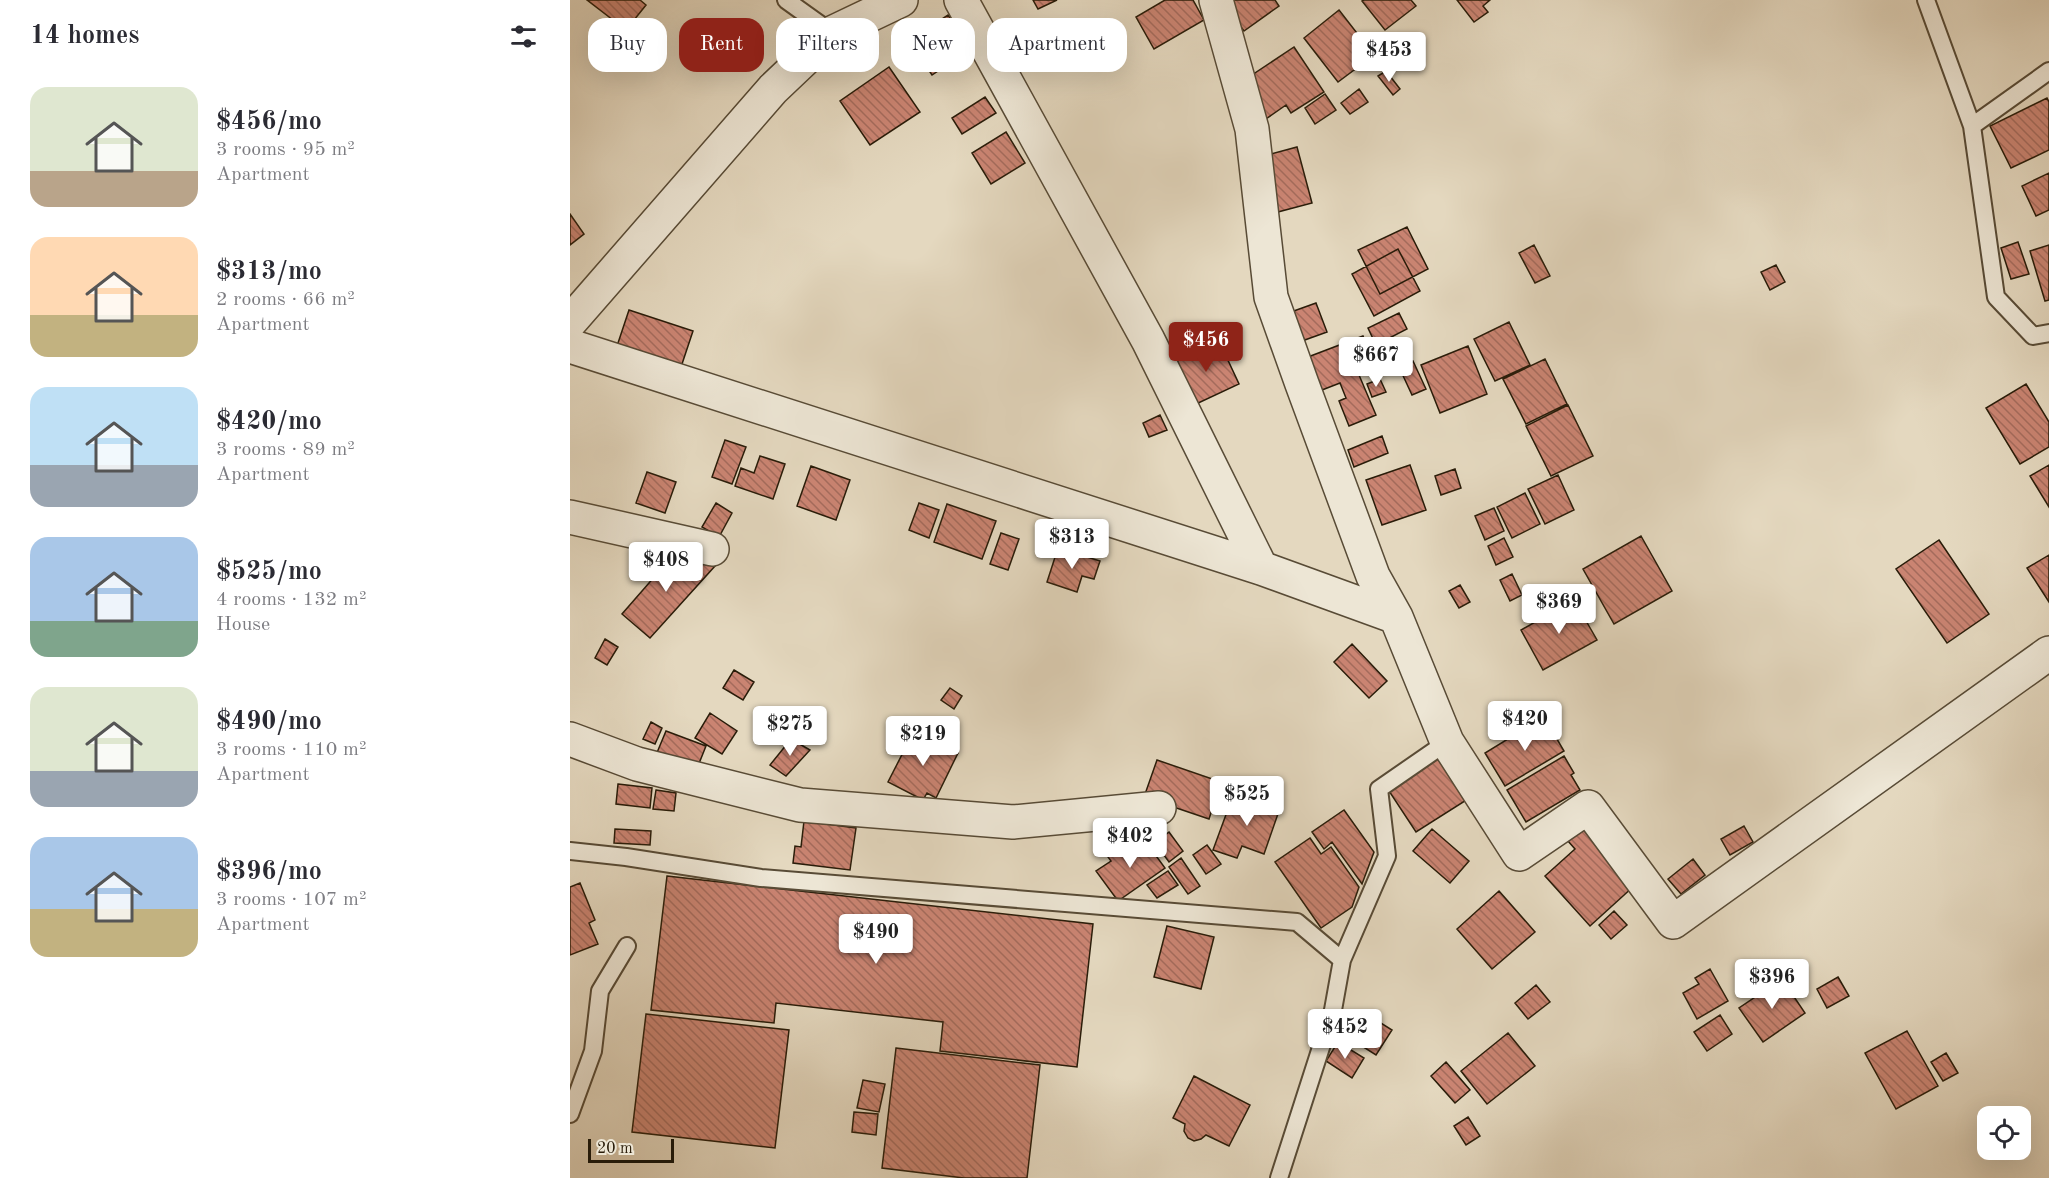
<!DOCTYPE html>
<html lang="en">
<head>
<meta charset="utf-8">
<style>
  :root { --surface:#fff; --page:#f7f7f7; --text:#2b2b33; --muted:#7c7c81; --accent:#8f2418 }
  body { margin:0; font-family:"Old Standard TT",serif; background:var(--page); color:var(--text); height:100vh; display:flex; flex-direction:column; font-size:22px; white-space:nowrap }
  * { box-sizing:border-box; margin:0 }
  p { font-size:20px; color:var(--muted) }
  .icon { flex:none; width:33px; height:33px; fill:none; stroke:currentColor; stroke-width:2; stroke-linecap:round; stroke-linejoin:round }
  .map { position:relative; flex:1; overflow:hidden }
  .sheet { display:flex; flex-direction:column; background:var(--surface); width:570px }
  .sheet>* { flex:none }
  .banner { position:absolute; left:18px; top:18px; width:570px; height:54px; display:flex; gap:12px }
  .buttons { position:absolute; left:1407px; top:1106px; display:grid; gap:12px }
  .buttons a { display:grid; place-items:center; width:54px; height:54px; border-radius:12px; background:var(--surface); box-shadow:0 6px 24px #0002; font-size:30px }
  .scale { position:absolute; left:18px; bottom:15px; width:86px; box-sizing:border-box; padding-left:6px; border:3px solid #291c09; border-top:0; font-size:16px; line-height:21px; white-space:nowrap; color:#291c09; -webkit-text-stroke:4px #ede6d5; paint-order:stroke }
  .price { position:absolute; translate:-50% -51px; padding:0 14px; border-radius:6px; background:#fff; color:#222; font-size:20px; line-height:39px; filter:drop-shadow(0 2px 3px #0008) }
  .price::after { content:''; position:absolute; left:50%; top:36px; width:18px; height:14px; margin-left:-9px; background:inherit; clip-path:polygon(0 0,100% 0,50% 100%) }
  .price.active { background:var(--accent); color:#fff }
  ul { padding:0; list-style:none }
  li { display:flex; align-items:center; gap:18px; height:150px; padding:0 30px }
  li span { display:grid; place-items:center; flex:none; width:168px; height:120px; border-radius:18px; color:#555 }
  li>.icon { margin-inline-start:auto }
  span .icon { width:72px; height:72px; fill:#fffc; stroke-width:1 }
  li b { font-size:26px }
  h2 { display:flex; justify-content:space-between; align-items:center; height:72px; padding:0 30px; font-size:26px }
  .tag { padding:0 21px; border-radius:18px; background:var(--surface); box-shadow:0 6px 24px #0002; font-size:21px; line-height:54px }
  .tag.active { background:var(--accent); color:#fff }
  main { display:flex; flex:1; min-height:0 }
  .map>svg:first-child { display:block }
</style>
</head>
<body>
<main>
<section class="sheet">
<h2>14 homes<svg class="icon" aria-label="filters" viewBox="0 0 24 24"><path d="M4 7h16M4 17h16"/><circle cx="9" cy="7" r="2"/><circle cx="15" cy="17" r="2"/></svg></h2>
<ul>
<li><span style="background:linear-gradient(#dfe7d0 70%,#b9a48a 0)"><svg class="icon" aria-label="home" viewBox="0 0 24 24"><path d="M3 11l9-7 9 7M6 9v11h12V9"/></svg></span><div><b>$456/mo</b><p>3 rooms · 95 m²</p><p>Apartment</p></div></li>
<li><span style="background:linear-gradient(#ffd9b3 65%,#c2b280 0)"><svg class="icon" aria-label="home" viewBox="0 0 24 24"><path d="M3 11l9-7 9 7M6 9v11h12V9"/></svg></span><div><b>$313/mo</b><p>2 rooms · 66 m²</p><p>Apartment</p></div></li>
<li><span style="background:linear-gradient(#bfe0f5 65%,#9aa5b1 0)"><svg class="icon" aria-label="home" viewBox="0 0 24 24"><path d="M3 11l9-7 9 7M6 9v11h12V9"/></svg></span><div><b>$420/mo</b><p>3 rooms · 89 m²</p><p>Apartment</p></div></li>
<li><span style="background:linear-gradient(#a9c7e8 70%,#7fa58c 0)"><svg class="icon" aria-label="home" viewBox="0 0 24 24"><path d="M3 11l9-7 9 7M6 9v11h12V9"/></svg></span><div><b>$525/mo</b><p>4 rooms · 132 m²</p><p>House</p></div></li>
<li><span style="background:linear-gradient(#dfe7d0 70%,#9aa5b1 0)"><svg class="icon" aria-label="home" viewBox="0 0 24 24"><path d="M3 11l9-7 9 7M6 9v11h12V9"/></svg></span><div><b>$490/mo</b><p>3 rooms · 110 m²</p><p>Apartment</p></div></li>
<li><span style="background:linear-gradient(#a9c7e8 60%,#c2b280 0)"><svg class="icon" aria-label="home" viewBox="0 0 24 24"><path d="M3 11l9-7 9 7M6 9v11h12V9"/></svg></span><div><b>$396/mo</b><p>3 rooms · 107 m²</p><p>Apartment</p></div></li>
</ul>
</section>
<div class="map">
<svg width="1479" height="1178" viewBox="0 0 1479 1178">
  <defs>
    <pattern id="building-back-hatch" width="6" height="6" patternUnits="userSpaceOnUse" patternTransform="scale(1.5)"><rect width="6" height="6" fill="#ca8472"/><path d="M-1 5l2 2M0 0l6 6M5-1l2 2" fill="none" stroke="#a46b5c"/></pattern>
  </defs>
  <rect width="100%" height="100%" fill="#e4d8bf"/>
  <filter id="stains"><feTurbulence type="fractalNoise" baseFrequency=".00333" numOctaves="4"/><feColorMatrix values="0 0 0 0 .2 0 0 0 0 .09 0 0 0 0 .02 0 0 0 .5 -.17"/></filter>
  <radialGradient id="worn" r=".72"><stop offset=".6" stop-color="#630" stop-opacity="0"/><stop offset="1" stop-color="#630" stop-opacity=".3"/></radialGradient>
  <path fill="url(#building-back-hatch)" stroke="#291c09" stroke-width="1.5" d="M17,0H70L76,5L56,30Z
    M463,0H487L468,9Z
    M595,0H623L634,20L584,49L566,17Z
    M651,0H705L709,6L674,31Z
    M794,0H841L846,6L815,30L792,1Z
    M887,0H920L913,6L918,12L904,22Z
    M769,10L804,55L768,82L734,38Z
    M378,15L401,49L362,75L350,57L369,45L358,28Z
    M724,47L754,92L721,113L716,105L693,121L673,81Z
    M319,67L350,112L300,145L270,101Z
    M816,71L830,89L823,95L808,76Z
    M789,89L798,102L780,114L771,103Z
    M755,94L766,110L745,124L735,108Z
    M415,97L426,113L392,134L382,118Z
    M1477,98L1479,102V150L1441,168L1420,126Z
    M436,132L455,163L421,184L402,153Z
    M727,147L742,203L704,213L690,157Z
    M1479,173V210L1466,216L1452,186Z
    M0,214L14,234L0,245Z
    M837,227L858,269L810,294L788,250Z
    M1448,242L1459,274L1441,279L1431,248Z
    M964,245L980,276L965,283L949,253Z
    M1479,245V300L1475,301L1460,251Z
    M828,249L850,291L804,316L782,274Z
    M1206,265L1215,282L1200,290L1191,272Z
    M746,303L757,332L732,341L721,312Z
    M59,310L123,331L111,367L47,346Z
    M829,313L837,329L806,345L798,328Z
    M939,322L960,365L925,381L904,339Z
    M793,336L807,368L789,375L806,415L779,426L769,401L776,398L770,383L752,390L738,357Z
    M649,341L669,384L624,405L603,363Z
    M898,346L917,394L870,413L851,365Z
    M975,359L997,404L956,424L933,379Z
    M843,361L856,389L842,395L829,367Z
    M810,379L816,392L802,397L797,384Z
    M1456,384L1479,422V447L1450,464L1416,408Z
    M998,405L1023,456L981,476L956,426Z
    M590,415L597,430L579,437L573,423Z
    M812,436L818,453L784,467L778,450Z
    M155,440L176,447L162,484L142,477Z
    M190,456L215,464L203,499L165,486L171,468L184,473Z
    M840,465L856,510L812,525L796,480Z
    M1479,465V507L1460,476Z
    M241,466L280,480L266,520L227,506Z
    M885,469L891,488L871,495L865,476Z
    M77,472L106,482L95,513L66,503Z
    M988,475L1004,510L975,524L958,489Z
    M955,493L970,524L942,538L927,507Z
    M146,503L162,513L149,537L132,527Z
    M349,503L369,510L359,538L339,530Z
    M377,504L426,521L412,559L364,542Z
    M924,508L934,531L915,540L905,516Z
    M431,533L449,539L438,570L420,564Z
    M1071,536L1102,591L1044,624L1013,569Z
    M934,538L943,557L926,565L918,546Z
    M1369,540L1419,614L1377,643L1326,569Z
    M488,548L530,561L524,579L512,576L507,592L477,582Z
    M106,552L120,564L125,559L145,566L80,638L52,614Z
    M1479,555V602L1457,568Z
    M942,574L952,595L940,601L930,580Z
    M890,585L900,602L889,608L879,591Z
    M1004,600L1027,640L973,670L951,630Z
    M35,639L48,647L37,665L25,658Z
    M782,644L817,681L799,698L764,662Z
    M164,670L184,682L173,700L153,688Z
    M380,688L392,696L384,709L371,700Z
    M140,713L167,731L152,754L125,738Z
    M974,717L994,751L935,786L915,753Z
    M81,722L92,728L85,744L73,739Z
    M96,731L136,746L126,771L86,755Z
    M344,731L388,753L366,798L357,793L353,800L318,782Z
    M221,739L240,750L216,776L200,765Z
    M994,756L1004,773L1001,775L1010,790L956,822L937,790Z
    M871,757L898,799L846,832L819,791Z
    M587,760L651,782L639,819L574,797Z
    M48,784L82,788L80,808L46,804Z
    M86,790L106,793L104,811L83,809Z
    M675,796L710,808L694,854L672,846L667,858L643,850L661,801L672,805Z
    M774,810L804,852L792,884L762,842L754,849L742,832Z
    M234,821L286,828L280,870L223,863L225,846L231,847Z
    M1174,826L1183,842L1160,855L1151,839Z
    M1012,828L1064,886L1020,926L975,876L1005,849L998,841Z
    M45,829L81,831L80,845L44,843Z
    M862,829L899,861L880,883L843,851Z
    M599,832L613,851L599,862L585,843Z
    M573,838L595,868L548,901L526,871L541,861L538,857L551,848L554,851Z
    M740,838L751,854L761,847L789,887L782,907L751,928L705,862Z
    M637,845L651,864L636,874L623,855Z
    M611,858L630,886L618,894L599,867Z
    M1123,859L1135,875L1111,894L1098,879Z
    M598,871L608,885L587,898L577,885Z
    M97,876L523,924L507,1067L370,1051L373,1022L206,1003L204,1023L81,1010Z
    M10,883L25,920L19,923L28,944L0,955V887Z
    M929,891L965,932L922,969L887,929Z
    M1044,911L1057,925L1041,939L1029,925Z
    M597,926L644,937L631,989L584,977Z
    M1140,969L1158,1001L1127,1019L1113,993L1129,984L1125,978Z
    M1268,977L1279,996L1257,1008L1247,989Z
    M1212,979L1235,1013L1193,1042L1169,1008Z
    M966,985L980,1002L958,1019L945,1003Z
    M795,1013L822,1030L806,1055L776,1036L787,1019L791,1021Z
    M76,1014L219,1030L205,1148L62,1132Z
    M1150,1015L1162,1034L1137,1051L1124,1032Z
    M1337,1031L1368,1086L1326,1109L1295,1053Z
    M938,1033L965,1066L917,1104L891,1071Z
    M768,1042L794,1058L782,1078L756,1061Z
    M326,1048L470,1065L457,1178H394L312,1168Z
    M1376,1053L1388,1073L1373,1081L1361,1062Z
    M876,1062L900,1090L885,1103L861,1076Z
    M624,1076L680,1105L659,1146L636,1135L631,1139L624,1141L618,1138L614,1131L615,1124L603,1118Z
    M293,1080L315,1084L309,1112L287,1108Z
    M284,1112L308,1114L306,1135L282,1132Z
    M898,1117L910,1136L896,1145L884,1126Z"/>
  <g fill="none" stroke-linecap="round" stroke-linejoin="round">
    <g stroke="#584b36" stroke-width="20">
      <path id="service" d="M216,0L262,33
        M1356,0L1402,126L1426,297L1463,336L1479,333
        M1402,126L1479,71
        M0,851L56,857L191,878L727,922L772,960
        M0,1114L23,1051L30,991L57,946
        M709,1178L763,1010L772,960L817,856L809,789L877,742"/>
    </g>
    <g stroke="#584b36" stroke-width="36">
      <path id="minor" d="M391,0L578,340L691,568
        M646,0L682,129L701,297L732,384L803,576L826,617L877,742L949,854L1018,807L1103,922L1479,653
        M0,322L203,89L262,33L331,0
        M0,346L691,568L826,617
        M0,517L142,549
        M0,739L67,764L230,805L443,822L589,808"/>
    </g>
    <use href="#service" stroke="#ede6d5" stroke-width="16"/>
    <use href="#minor" stroke="#ede6d5" stroke-width="33"/>
  </g>
  <rect width="100%" height="100%" filter="url(#stains)"/>
  <rect width="100%" height="100%" fill="url(#worn)"/>
</svg>
<div class="buttons">
<a><svg class="icon" aria-label="locate" viewBox="0 0 24 24"><circle cx="12" cy="12" r="6"/><path d="M12 2v4M12 18v4M2 12h4M18 12h4"/></svg></a>
</div>
<div class="scale">20 m</div>
<b class="price" style="left:819px;top:83px">$453</b>
<b class="price active" style="left:636px;top:373px">$456</b>
<b class="price" style="left:806px;top:388px">$667</b>
<b class="price" style="left:502px;top:570px">$313</b>
<b class="price" style="left:96px;top:593px">$408</b>
<b class="price" style="left:989px;top:635px">$369</b>
<b class="price" style="left:955px;top:752px">$420</b>
<b class="price" style="left:220px;top:757px">$275</b>
<b class="price" style="left:353px;top:767px">$219</b>
<b class="price" style="left:677px;top:827px">$525</b>
<b class="price" style="left:560px;top:869px">$402</b>
<b class="price" style="left:306px;top:965px">$490</b>
<b class="price" style="left:1202px;top:1010px">$396</b>
<b class="price" style="left:775px;top:1060px">$452</b>
<div class="banner">
<a class="tag">Buy</a>
<a class="tag active">Rent</a>
<a class="tag">Filters</a>
<a class="tag">New</a>
<a class="tag">Apartment</a>
</div>
</div>
</main>
</body>
</html>
